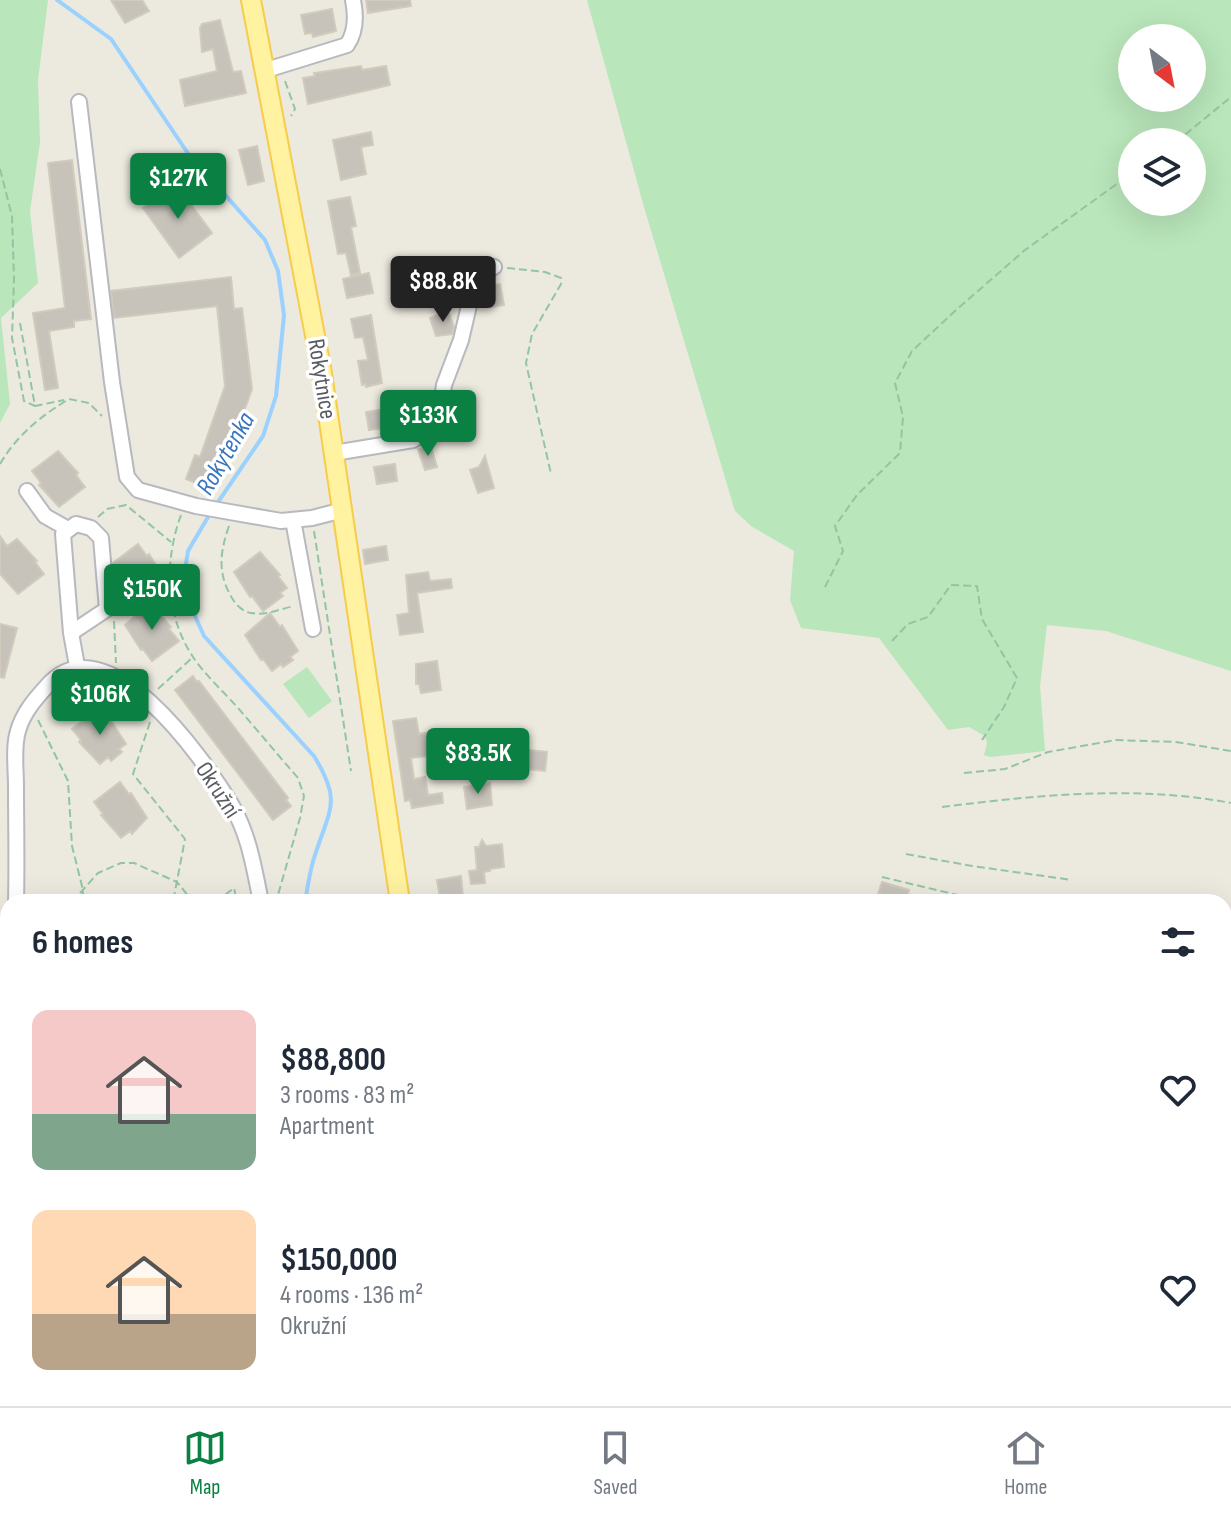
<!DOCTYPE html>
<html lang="en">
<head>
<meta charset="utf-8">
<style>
  :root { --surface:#fff; --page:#f6f6f7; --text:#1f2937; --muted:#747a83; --line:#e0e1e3; --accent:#0b8043 }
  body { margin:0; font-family:"Sofia Sans Condensed",sans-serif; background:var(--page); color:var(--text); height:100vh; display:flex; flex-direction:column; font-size:30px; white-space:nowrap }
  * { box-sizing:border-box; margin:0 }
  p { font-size:26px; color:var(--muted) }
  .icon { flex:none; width:44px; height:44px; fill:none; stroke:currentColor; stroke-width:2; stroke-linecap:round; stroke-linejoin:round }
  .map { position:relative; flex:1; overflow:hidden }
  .details { position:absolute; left:0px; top:894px; width:1232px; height:512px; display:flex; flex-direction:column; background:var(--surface); border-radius:24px 24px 0 0; box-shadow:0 8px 32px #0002 }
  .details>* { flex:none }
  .needle { width:52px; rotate:148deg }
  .fabs { position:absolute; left:1118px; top:24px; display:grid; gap:16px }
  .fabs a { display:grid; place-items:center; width:88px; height:88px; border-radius:50%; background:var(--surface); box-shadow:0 8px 32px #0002; font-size:40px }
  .price { position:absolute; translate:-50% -68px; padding:0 18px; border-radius:8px; background:var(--accent); color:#fff; font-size:26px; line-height:52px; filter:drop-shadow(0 2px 4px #0008) }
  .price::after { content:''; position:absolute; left:50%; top:48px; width:24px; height:18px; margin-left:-12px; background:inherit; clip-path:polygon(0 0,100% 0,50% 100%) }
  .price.on { background:#222; color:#fff }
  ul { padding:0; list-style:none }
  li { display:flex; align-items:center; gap:24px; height:200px; padding:0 32px }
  li span { display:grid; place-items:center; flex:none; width:224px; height:160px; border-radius:16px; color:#555 }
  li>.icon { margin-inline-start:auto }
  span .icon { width:96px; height:96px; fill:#fffc; stroke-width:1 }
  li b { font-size:34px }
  h2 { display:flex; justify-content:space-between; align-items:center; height:96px; padding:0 32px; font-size:34px }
  .tabs { display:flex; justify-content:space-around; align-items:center; height:112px; border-top:2px solid var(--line); background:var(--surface); font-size:22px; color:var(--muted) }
  .tabs a { display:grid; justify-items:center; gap:4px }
  .tabs .on { color:var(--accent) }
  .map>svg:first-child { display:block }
</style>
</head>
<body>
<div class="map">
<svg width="1231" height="1406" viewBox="0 0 1231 1406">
  <rect width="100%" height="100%" fill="#ece9de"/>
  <path fill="#b9e6ba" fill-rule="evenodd" d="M0,0H48L38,80L40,142L30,211L38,283L1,318L10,404L0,423Z
    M587,0H1231V671L1106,631L1047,625L1040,686L1045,751L990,757L984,755L987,743L985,736L969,727L948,730L879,638L801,628L790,600L794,551L751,526L735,511L644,207ZM1132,38H1192V98H1132ZM1132,142H1192V202H1132Z
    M307,667L332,701L309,718L283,684Z
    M1224,1018L1231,1019V1406H585V1398H1224Z"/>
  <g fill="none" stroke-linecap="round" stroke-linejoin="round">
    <path stroke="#9bd1ff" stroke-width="4" d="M57,0L111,39L187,152L265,240L278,271L284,315L276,396L263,436L216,505
      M211,512L188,551L184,576L191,607L204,636L314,756C341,800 331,807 316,852C310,868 308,885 305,902
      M1224,1004L1231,1006
      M305,1406L307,1398"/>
  </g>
  <path fill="#c7c3bb" stroke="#d1cbbd" stroke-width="2" d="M111,0H142L149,11L125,23Z
    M366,0H410L411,6L368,13Z
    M332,9L336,31L313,37L312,33L305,34L301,15Z
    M220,20L233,72L241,71L246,93L185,106L180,80L217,71L213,49L202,52L200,28L202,24Z
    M361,66L362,70L386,66L390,85L308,104L303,78L315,76L314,73Z
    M371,132L373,145L361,147L366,174L341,180L333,140Z
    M257,146L264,181L248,185L239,150Z
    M72,160L91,319L74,321V327L49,331L58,388L45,390L33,313L65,308L48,163Z
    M176,184L212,233L179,258L143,208Z
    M350,197L356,226L351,227L360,273L351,275L346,253L338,254L328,201Z
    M369,273L373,293L347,298L343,279Z
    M231,277L234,309L242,308L252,389L225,465L217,462L208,488L186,479L195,455L200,457L225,386L217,306L114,318L111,291Z
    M500,284L504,305L491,307L486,286Z
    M448,311L454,327L452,334L436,336L430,318Z
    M371,315L382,383L366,387V384L362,385L358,361L368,360L363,337L355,338L351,319Z
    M385,409V413L394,411L396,426L369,430L366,412Z
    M431,447L437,467L425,470L418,449Z
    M58,451L78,473L76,475L85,487L59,507L39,485L41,483L32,471Z
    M485,456L494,488L478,493L470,470L479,467Z
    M395,464L397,481L377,484L374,467Z
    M0,536L7,546L17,539L37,561L35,562L44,574L18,594L0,574Z
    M138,544L147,556L149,554L165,579L139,599L119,577L121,575L113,563Z
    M386,546L388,560L365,564L363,550Z
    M260,552L280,575L278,576L287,588L280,593L283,596L263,611L252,596L250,597L234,572Z
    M428,572L430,581L451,579L452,588L417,593L423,632L400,635L397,615L409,613L406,575Z
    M150,603L171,627L169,629L179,641L152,661L143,649L141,650L125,625Z
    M270,613L280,627L282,625L298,651L290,657L293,660L283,667L281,664L272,671L263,659L261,660L245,635Z
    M0,624L17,628L4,678L0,677Z
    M437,661L441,690L421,693L419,684H416V664Z
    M193,676L197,682L199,681L288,798L286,800L291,806L273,820L175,690Z
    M99,708L108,720L110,719L126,744L119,749L122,752L111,761L108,757L100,764L79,742L81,740L72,729Z
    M416,718L419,734L432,732L435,755L411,758L414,779L425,777L428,795L442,793L443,803L412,808L410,800L405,801L393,721Z
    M529,750L547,752L545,771L527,769Z
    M120,782L129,794L131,793L147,818L132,834L130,831L121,838L101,815L103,814L94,802Z
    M490,783L492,805L467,809L464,787Z
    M482,840L486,846L502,844L504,867L490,869V871L484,872L485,883L471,884L469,871L477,870L475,847H479Z
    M461,876L463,898H440L437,880Z
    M882,882L909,890L906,902L878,894Z"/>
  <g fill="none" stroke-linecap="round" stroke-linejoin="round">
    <g stroke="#b7b9bf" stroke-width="18">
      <path id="minor" d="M263,71L347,45C356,32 356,15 353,0
        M79,102L112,382L127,477L138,490L196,506L281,521L312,518L343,510
        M334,453L413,440L433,428L439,421L444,385L461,340L474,284L485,272L494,267
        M27,491L45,516L68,529
        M293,520L313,629
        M71,633L63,534L76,524L91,528L101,538L107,609L71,633L77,666
        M16,902C17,863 16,825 16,786C16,769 13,747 18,731C23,713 35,699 47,686C106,619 203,758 231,804C249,834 254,868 261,902
        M0,1098L8,1046
        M0,1376L8,1391
        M12,1398L16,1406
        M195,1398L201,1406
        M112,1402L117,1398
        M272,1406L274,1398"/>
    </g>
    <g stroke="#f8cc4b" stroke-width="22">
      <path id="major" d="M251,0L321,367L400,902
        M494,1398L496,1406"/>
    </g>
    <path stroke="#92c6a2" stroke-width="2" stroke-dasharray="8 4" stroke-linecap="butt" d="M285,81L295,109L291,116
      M1176,142L1231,97
      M0,169L12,216L14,279L12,338L24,401L35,406
      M507,268L545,272L561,278V284L532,334L526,363L551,474
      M20,323L35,406L64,400
      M0,464C17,435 41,416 69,399L89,403L102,416
      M181,515C164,561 165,615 193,657C205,675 223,691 238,708C258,731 278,755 298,778L304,796L300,818L276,902
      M98,517L107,509L126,505L171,542
      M229,526C220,552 217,573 232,598C236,605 243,612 251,613C265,616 280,609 294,606
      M314,531L351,771
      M825,587L843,551L835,526L857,495L900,453L903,417L895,383L912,351L955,311L1025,250L1132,173
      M114,621L116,663
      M892,641L908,624L928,617L951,585L977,586L982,619L1017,678L1004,707L982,740
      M158,689L192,658
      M38,720L68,781L72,846L83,890V902
      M150,722L133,774L185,839L173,902
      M964,773L1005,769L1048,752L1116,740L1176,742L1231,751
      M942,807C1038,795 1135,785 1231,803
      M906,854L972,866L1072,880
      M882,877L987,902
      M72,902L98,873L121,863H134L177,882L193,902
      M216,902L234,888L237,902
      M1224,962L1231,965
      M1224,1090L1231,1091
      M1224,1110L1231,1114
      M0,1242L8,1244
      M1224,1260L1231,1259
      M349,1398L353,1406
      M387,1398L397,1406
      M470,1398L471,1406
      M323,1406L324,1398
      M671,1406L688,1398"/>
    <use href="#minor" stroke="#fff" stroke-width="14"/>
    <use href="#major" stroke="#fff2a0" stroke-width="18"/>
  </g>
  <g text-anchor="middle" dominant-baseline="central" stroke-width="7" stroke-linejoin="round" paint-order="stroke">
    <g font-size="24" fill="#585b61" stroke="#fff">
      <text transform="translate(322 379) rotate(81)">Rokytnice</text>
      <text transform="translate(218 790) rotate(57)">Okružní</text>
    </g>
    <g font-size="26" font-style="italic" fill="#3775be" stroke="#fff">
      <text transform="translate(226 454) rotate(-60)">Rokytenka</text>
    </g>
  </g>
</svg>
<div class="fabs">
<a><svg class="needle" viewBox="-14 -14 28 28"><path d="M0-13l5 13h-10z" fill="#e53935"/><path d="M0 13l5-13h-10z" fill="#747a83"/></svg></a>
<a><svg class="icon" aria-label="layers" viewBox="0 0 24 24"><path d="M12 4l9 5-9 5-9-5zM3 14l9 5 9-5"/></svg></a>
</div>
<b class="price" style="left:178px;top:221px">$127K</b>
<b class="price on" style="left:443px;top:324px">$88.8K</b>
<b class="price" style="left:428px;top:458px">$133K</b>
<b class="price" style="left:152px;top:632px">$150K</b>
<b class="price" style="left:100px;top:737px">$106K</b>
<b class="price" style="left:478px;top:796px">$83.5K</b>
<section class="details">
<h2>6 homes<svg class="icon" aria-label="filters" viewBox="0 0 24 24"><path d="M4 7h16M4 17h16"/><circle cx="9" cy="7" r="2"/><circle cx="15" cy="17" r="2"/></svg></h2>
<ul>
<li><span style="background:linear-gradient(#f6c9c9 65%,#7fa58c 0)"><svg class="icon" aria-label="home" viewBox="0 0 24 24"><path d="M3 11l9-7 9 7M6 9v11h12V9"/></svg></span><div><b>$88,800</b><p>3 rooms · 83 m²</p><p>Apartment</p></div><svg class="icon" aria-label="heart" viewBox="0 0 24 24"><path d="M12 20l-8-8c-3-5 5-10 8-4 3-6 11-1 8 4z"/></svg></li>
<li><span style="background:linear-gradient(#ffd9b3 65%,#b9a48a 0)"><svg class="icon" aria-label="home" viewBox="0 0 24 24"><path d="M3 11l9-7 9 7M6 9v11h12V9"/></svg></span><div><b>$150,000</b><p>4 rooms · 136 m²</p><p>Okružní</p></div><svg class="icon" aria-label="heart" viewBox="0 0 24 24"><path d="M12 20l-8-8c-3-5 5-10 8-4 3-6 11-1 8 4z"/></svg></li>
</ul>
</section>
</div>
<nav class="tabs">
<a class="on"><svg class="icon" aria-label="map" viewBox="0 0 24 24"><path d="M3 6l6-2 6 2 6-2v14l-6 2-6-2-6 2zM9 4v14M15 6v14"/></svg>Map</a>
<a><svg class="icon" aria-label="saved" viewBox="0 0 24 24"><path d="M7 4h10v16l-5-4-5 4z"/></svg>Saved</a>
<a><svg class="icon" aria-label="home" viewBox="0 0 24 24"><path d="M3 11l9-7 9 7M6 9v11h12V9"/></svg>Home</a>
</nav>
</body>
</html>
